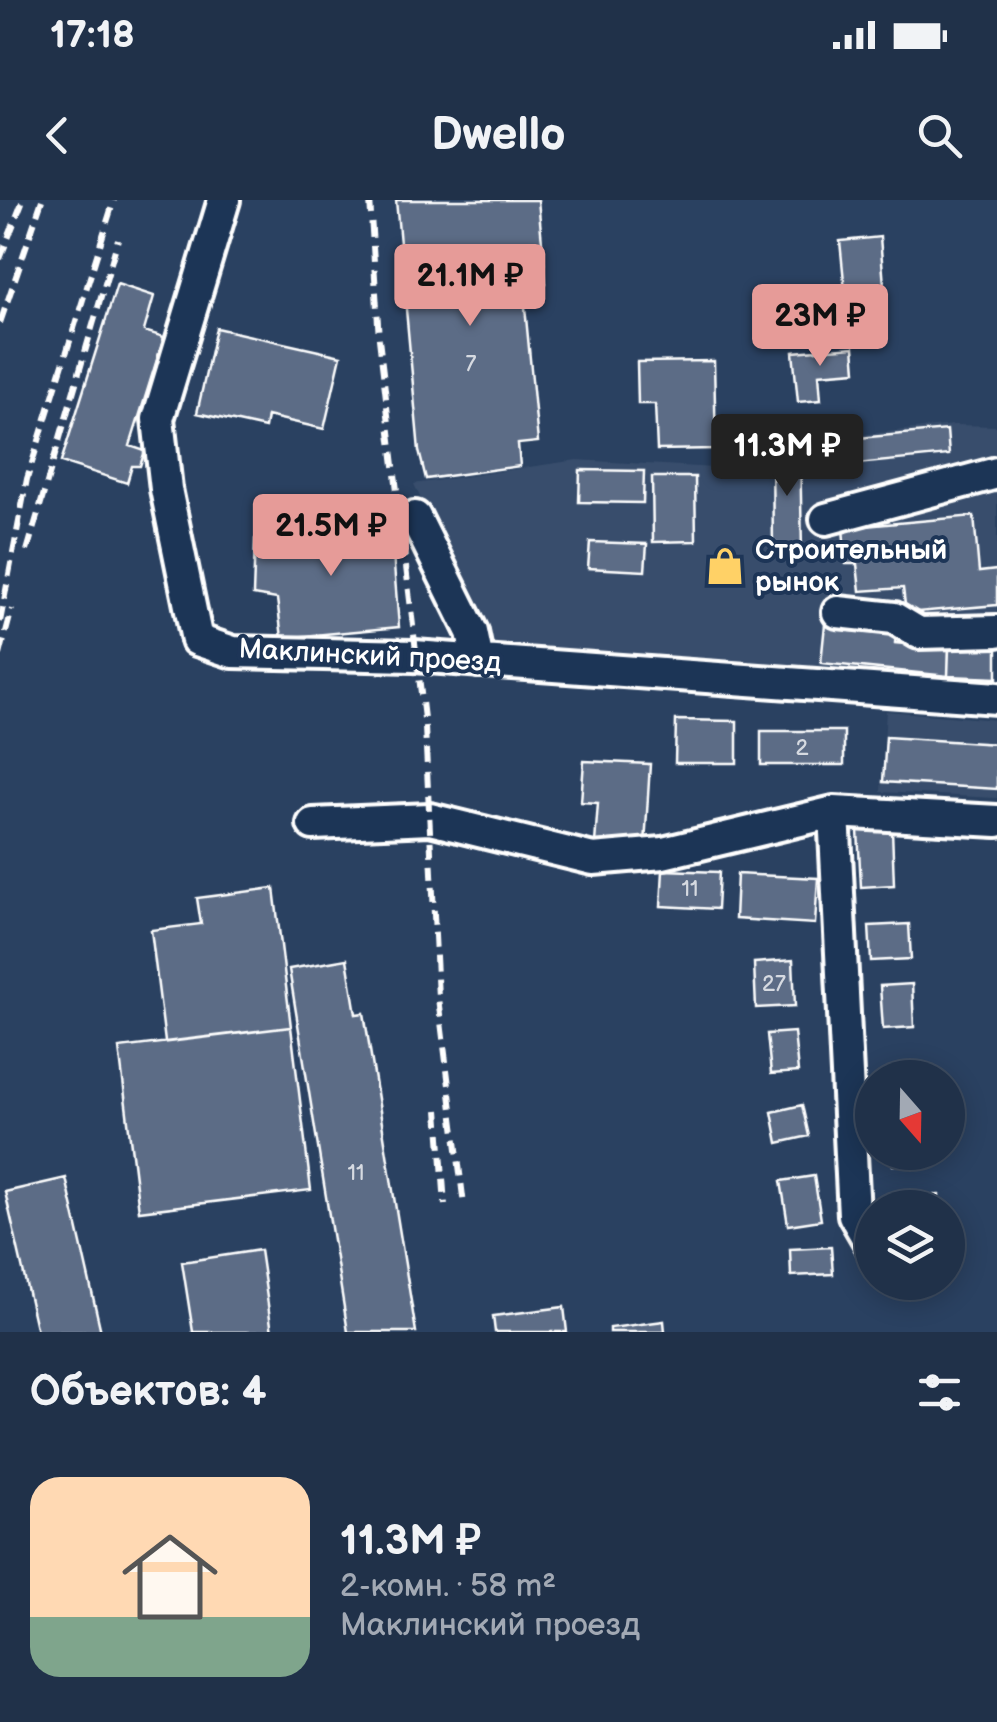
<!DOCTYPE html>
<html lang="ru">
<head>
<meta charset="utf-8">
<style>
  :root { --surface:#203149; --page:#2d3d53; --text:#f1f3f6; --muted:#a2a9b4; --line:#3d4c61; --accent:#e69b98 }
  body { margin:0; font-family:"Balsamiq Sans",sans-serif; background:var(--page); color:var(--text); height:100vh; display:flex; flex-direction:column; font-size:38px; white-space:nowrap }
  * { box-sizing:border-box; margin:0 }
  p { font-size:32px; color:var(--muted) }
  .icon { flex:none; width:55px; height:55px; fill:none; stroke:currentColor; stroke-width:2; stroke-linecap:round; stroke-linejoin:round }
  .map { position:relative; height:1132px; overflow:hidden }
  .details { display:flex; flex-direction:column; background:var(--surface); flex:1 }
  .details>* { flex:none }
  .needle { width:65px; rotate:160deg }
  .buttons { position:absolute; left:855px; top:860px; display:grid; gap:20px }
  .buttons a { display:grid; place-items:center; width:110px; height:110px; border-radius:50%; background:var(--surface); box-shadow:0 5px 25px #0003,0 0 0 2px var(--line); font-size:50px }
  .price { position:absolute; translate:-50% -85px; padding:0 22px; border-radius:10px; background:var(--accent); color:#111; font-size:32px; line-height:65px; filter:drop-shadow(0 2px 5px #0008) }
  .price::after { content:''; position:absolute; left:50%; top:60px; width:30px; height:22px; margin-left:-15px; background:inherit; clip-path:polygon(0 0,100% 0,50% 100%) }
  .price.active { background:#222; color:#fff }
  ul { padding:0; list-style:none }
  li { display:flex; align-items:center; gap:30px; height:250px; padding:0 30px }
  li span { display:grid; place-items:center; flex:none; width:280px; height:200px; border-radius:30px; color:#555 }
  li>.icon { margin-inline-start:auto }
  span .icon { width:120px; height:120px; fill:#fffc; stroke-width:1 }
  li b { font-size:42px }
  h2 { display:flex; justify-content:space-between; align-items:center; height:120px; padding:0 30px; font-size:42px }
  .status { display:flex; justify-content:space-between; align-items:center; height:70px; padding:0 50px; background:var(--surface); direction:ltr }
  .status svg { height:28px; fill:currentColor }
  header { display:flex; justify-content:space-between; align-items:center; height:130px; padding:0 30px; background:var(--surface); font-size:45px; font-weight:600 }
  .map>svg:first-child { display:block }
</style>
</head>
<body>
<div class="status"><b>17:18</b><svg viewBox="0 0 49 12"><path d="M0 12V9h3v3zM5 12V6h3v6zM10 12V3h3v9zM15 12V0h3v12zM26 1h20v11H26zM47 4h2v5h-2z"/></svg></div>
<header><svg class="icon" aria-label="back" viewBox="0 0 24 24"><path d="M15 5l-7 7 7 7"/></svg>Dwello<svg class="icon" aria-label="search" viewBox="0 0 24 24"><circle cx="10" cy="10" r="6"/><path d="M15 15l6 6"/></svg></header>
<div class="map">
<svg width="997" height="1132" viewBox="0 0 997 1132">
  <rect width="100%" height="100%" fill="#2a4161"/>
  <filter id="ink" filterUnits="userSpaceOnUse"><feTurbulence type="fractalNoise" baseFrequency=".01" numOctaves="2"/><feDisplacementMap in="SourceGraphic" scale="20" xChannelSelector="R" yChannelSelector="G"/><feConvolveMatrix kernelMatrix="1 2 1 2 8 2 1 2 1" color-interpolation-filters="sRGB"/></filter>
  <g filter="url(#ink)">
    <path fill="#394e6c" d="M808,220L809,240L954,225L997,226V479L491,448L414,284L577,260L749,270L773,225Z
      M886,511L997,520V598L881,592Z"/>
    <path fill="#5b6c86" stroke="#fff" stroke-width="2.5" d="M396,0H538L546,84L523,86L538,242L518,244L520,266L426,279L419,251Z
      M880,37L885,97L846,101L840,41Z
      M117,84L154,96L144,131L164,137L130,246L145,251L140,266H132L127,283L61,262Z
      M216,128L341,156L324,229L267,216L265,228L197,213Z
      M854,147L856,171L819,174L821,200L798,202L793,152Z
      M714,161L716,249L657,250L655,204H638L637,162Z
      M947,230L949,255L806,269L803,243Z
      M772,243H800L802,353L773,354Z
      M580,270L644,271L643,303L579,302Z
      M652,277H695L696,341L653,342Z
      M390,316L399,427L282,438L277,399L253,395L255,339L303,330L309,354L334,350L332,318Z
      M974,316L979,372L997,370V405L906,413L903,388L860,391L857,364H846L843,328Z
      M590,342L647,344L645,371L588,368Z
      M825,424L896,431L895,443L949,448L948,476L821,463Z
      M949,442L997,444V478L948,476Z
      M676,520L737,521V563H675Z
      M761,531H844V565H761Z
      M886,537L997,544V589L883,582Z
      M584,561L650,564L645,645L595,643L598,603L581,602Z
      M892,629L894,685L861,687L858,630Z
      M663,670L719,672L717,709L661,706Z
      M737,674L818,678L815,724L735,719Z
      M274,688L291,827L165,842L151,730L201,724L197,698Z
      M909,724L911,759L871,761L869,726Z
      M347,759L356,814L364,813L416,1132H348L289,769Z
      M793,760L795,806L756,808L754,763Z
      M912,784L914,827L883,829L880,786Z
      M291,827L311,990L139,1011L119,848Z
      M794,832L798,872L771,874L767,834Z
      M802,905L809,936L778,943L772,912Z
      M892,952H931V964L893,965Z
      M814,976L821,1020L788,1025L781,981Z
      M66,978L101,1132H37L5,992Z
      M939,995V1008H905V996Z
      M831,1047L833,1074L791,1076L790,1049Z
      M260,1050L272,1132H193L182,1062Z
      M564,1107L567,1132H495L493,1116Z
      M664,1121L665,1132H610V1128Z"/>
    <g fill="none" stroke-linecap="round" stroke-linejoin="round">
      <g stroke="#fff" stroke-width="38">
        <path id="minor" d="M224,0L158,219L166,289L197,440L233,452L414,456L997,498
          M415,317L472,432L478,461
          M826,319L997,273
          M838,412L894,418L919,433L997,431
          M834,612L854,1015L872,1046
          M313,624L430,619L593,659L663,653L834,612L997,621"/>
      </g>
      <use href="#minor" stroke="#1d3557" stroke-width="30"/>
      <path stroke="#fff" stroke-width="6" stroke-dasharray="15 8" stroke-linecap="butt" d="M370,0L379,139L425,527L438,798L464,1005
        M0,59L23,0
        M0,123L42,0
        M27,351L118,39
        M0,422L27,279L114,0
        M0,455L12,409
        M438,910L445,1005"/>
    </g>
  </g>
  <defs>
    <g id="shop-bare" transform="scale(3)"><path d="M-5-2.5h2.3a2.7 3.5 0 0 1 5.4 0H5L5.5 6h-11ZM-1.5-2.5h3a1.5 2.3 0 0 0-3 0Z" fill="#ffd166" stroke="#1d3557" stroke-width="2.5" paint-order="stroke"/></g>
  </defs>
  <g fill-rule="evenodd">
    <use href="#shop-bare" x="725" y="366"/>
  </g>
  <g text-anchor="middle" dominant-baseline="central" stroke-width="8" stroke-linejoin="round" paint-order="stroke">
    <g font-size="22" fill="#d6dae1">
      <text x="471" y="164">7</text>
      <text x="802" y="548">2</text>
      <text x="690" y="689">11</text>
      <text x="774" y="784">27</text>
      <text x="356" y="973">11</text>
    </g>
    <g font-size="28" font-weight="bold" fill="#fff" stroke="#1d3557" text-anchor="start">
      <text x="755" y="350">Строительный<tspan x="755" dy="32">рынок</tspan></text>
    </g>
    <g font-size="28" fill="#fff" stroke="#1d3557">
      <text transform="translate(370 456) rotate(3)">Маклинский проезд</text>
    </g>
  </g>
</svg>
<div class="buttons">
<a><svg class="needle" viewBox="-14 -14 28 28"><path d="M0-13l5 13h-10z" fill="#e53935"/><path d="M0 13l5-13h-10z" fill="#a2a9b4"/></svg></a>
<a><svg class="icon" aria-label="layers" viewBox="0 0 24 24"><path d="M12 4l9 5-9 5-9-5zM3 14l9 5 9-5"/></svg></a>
</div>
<b class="price" style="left:470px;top:129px">21.1M ₽</b>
<b class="price" style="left:820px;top:169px">23M ₽</b>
<b class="price active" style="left:787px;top:299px">11.3M ₽</b>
<b class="price" style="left:331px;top:379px">21.5M ₽</b>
</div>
<section class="details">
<h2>Объектов: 4<svg class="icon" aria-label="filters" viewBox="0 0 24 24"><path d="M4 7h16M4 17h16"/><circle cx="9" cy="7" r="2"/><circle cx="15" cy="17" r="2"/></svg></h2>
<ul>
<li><span style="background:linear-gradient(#ffd9b3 70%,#7fa58c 0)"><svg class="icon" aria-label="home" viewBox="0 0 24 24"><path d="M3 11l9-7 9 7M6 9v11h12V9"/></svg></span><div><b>11.3M ₽</b><p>2-комн. · 58 m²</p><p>Маклинский проезд</p></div></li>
</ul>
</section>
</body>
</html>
